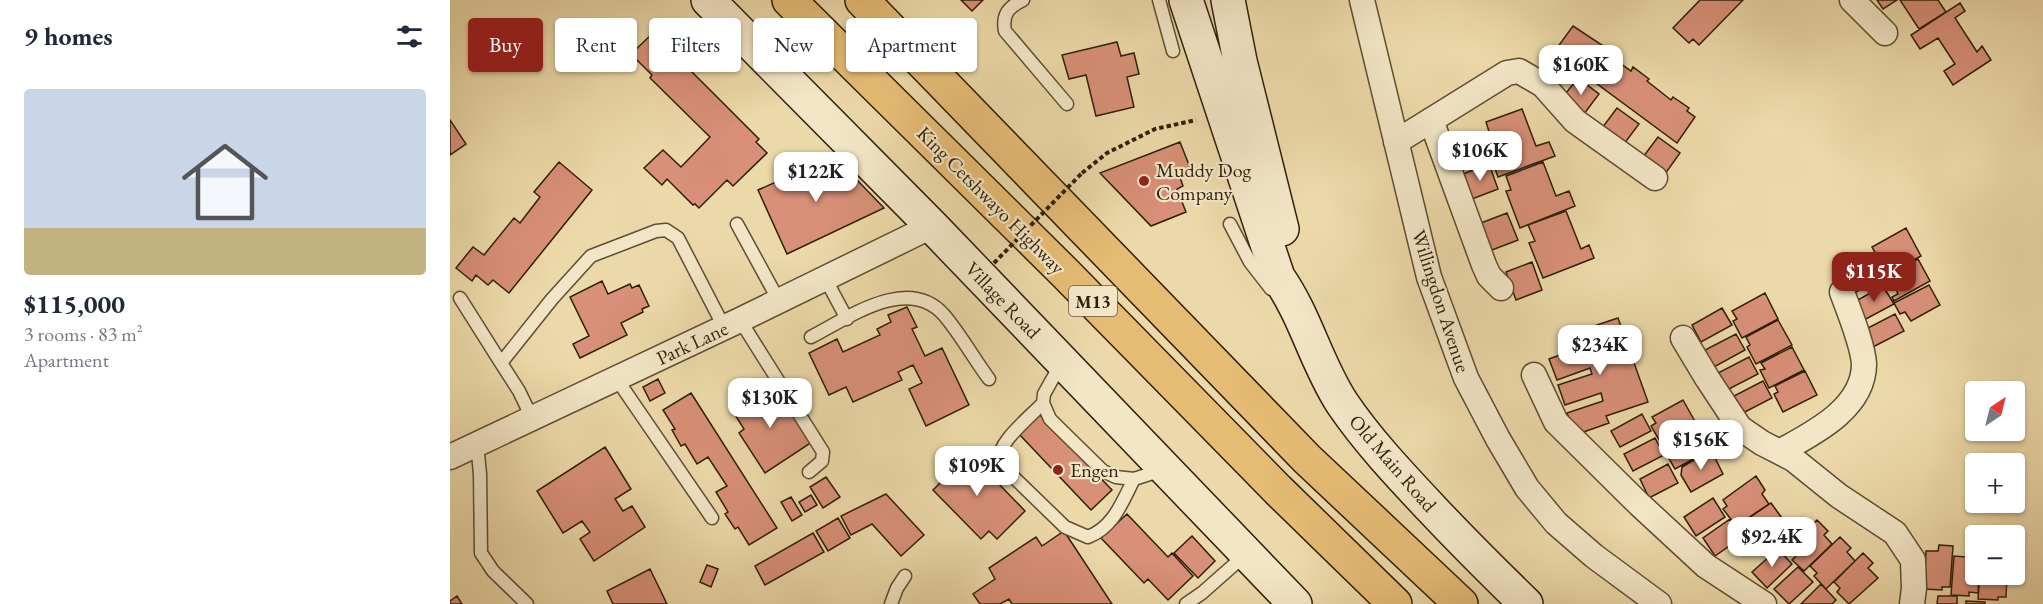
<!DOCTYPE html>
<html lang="en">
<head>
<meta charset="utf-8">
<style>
  :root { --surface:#fff; --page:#f2f2f3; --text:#1f2937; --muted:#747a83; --accent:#8f2418 }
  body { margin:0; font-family:"EB Garamond",serif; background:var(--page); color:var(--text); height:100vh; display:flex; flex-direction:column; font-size:22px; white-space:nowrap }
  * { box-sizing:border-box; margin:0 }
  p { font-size:20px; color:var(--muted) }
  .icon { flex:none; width:33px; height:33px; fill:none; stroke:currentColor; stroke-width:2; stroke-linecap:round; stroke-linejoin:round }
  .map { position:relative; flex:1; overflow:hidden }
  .sheet { display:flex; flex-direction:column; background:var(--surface); width:450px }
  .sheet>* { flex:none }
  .banner { position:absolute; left:18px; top:18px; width:570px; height:54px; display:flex; gap:12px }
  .needle { width:39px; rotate:35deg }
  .fabs { position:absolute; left:1515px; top:381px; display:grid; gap:12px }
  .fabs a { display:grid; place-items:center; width:60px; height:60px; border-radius:6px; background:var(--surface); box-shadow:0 2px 4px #0004; font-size:30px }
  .price { position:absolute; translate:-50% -51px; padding:0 14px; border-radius:12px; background:#fff; color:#222; font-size:20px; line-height:39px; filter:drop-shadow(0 2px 3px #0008) }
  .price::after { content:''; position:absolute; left:50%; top:36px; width:18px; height:14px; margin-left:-9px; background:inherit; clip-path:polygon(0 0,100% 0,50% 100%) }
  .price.selected { background:var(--accent); color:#fff }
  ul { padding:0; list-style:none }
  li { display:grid; align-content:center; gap:12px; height:318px; padding:0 24px }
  li span { display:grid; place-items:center; height:186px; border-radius:6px; color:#555 }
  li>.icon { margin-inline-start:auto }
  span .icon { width:108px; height:108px; fill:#fffc; stroke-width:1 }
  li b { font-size:26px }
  h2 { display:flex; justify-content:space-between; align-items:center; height:72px; padding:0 24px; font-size:26px }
  .chip { padding:0 21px; border-radius:6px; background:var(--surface); box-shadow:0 2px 4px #0004; font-size:21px; line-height:54px }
  .chip.selected { background:var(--accent); color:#fff }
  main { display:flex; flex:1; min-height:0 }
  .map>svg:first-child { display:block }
</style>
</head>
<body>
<main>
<section class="sheet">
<h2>9 homes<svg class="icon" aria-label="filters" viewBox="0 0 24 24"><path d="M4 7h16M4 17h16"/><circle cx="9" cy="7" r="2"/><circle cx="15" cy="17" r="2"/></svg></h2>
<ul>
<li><span style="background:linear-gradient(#c9d6e8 75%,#c2b280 0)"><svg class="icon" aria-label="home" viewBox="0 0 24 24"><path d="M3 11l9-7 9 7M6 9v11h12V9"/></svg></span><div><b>$115,000</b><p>3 rooms · 83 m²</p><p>Apartment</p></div></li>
</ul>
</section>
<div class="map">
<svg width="1593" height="604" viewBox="0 0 1593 604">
  <rect width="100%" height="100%" fill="#ecd9a9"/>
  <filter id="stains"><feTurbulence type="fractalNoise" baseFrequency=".00333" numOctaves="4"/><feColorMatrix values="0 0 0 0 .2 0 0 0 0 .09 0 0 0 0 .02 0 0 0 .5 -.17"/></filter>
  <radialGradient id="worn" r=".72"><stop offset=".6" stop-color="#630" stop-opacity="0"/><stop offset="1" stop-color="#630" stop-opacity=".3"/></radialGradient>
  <path fill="#d89078" stroke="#2f1f0a" stroke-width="1.5" d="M511,0H533L522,11Z
    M1250,0H1293L1249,45L1243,39L1239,43L1223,28Z
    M1427,0H1447L1433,9Z
    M1450,0H1488L1496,12L1469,29Z
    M1510,3L1515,11L1505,18L1527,52L1532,46L1541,60L1503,85L1494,71L1505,64L1488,38L1470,49L1461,35Z
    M1123,26L1158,49L1155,52L1181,71L1183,67L1199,79L1197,81L1221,100L1223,97L1239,108L1237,111L1245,117L1227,143L1104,52Z
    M203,33L309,139L306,142L317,153L283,186L277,180L249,208L245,204L243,205L217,179L212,185L194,168L213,150L231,167L260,137L200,78L202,75L181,54Z
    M667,42L671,56L684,53L689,74L677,77L684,107L646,116L636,75L619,79L612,55Z
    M1128,78L1149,94L1134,114L1112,98Z
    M1167,108L1189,124L1174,144L1152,128Z
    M1072,109L1086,146L1099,142L1105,156L1048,177L1035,140L1041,138L1036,122Z
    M0,120L16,144L0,155Z
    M1208,137L1230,153L1215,174L1193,157Z
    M730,142L741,170L729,175L733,186L727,189L736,212L701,226L650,173Z
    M384,156L434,208L337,254L308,190Z
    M109,162L142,190L59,293L43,280L38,285L26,275L22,281L6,268L23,247L34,255L64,218L70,223L90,197L84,192Z
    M1093,162L1106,196L1119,191L1125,206L1070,228L1056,191L1061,190L1056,176Z
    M1039,164L1048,189L1022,199L1013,174Z
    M1116,211L1131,249L1139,245L1144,258L1093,278L1079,243L1085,241L1078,225Z
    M1057,213L1068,240L1042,250L1031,223Z
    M1456,228L1471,256L1434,277L1430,270L1436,267L1433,262L1431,263L1422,247Z
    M1468,259L1480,281L1444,301L1442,297L1448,294L1445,287L1440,288L1434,277Z
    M1424,260L1433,278L1402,294L1393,276Z
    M1082,262L1092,290L1066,300L1056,272Z
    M152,281L158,294L180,284L182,288L189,285L199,306L192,309L193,312L171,323L177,335L130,358L123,344L139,336L120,297Z
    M1479,285L1490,305L1461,321L1455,312L1450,314L1444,303Z
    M1433,286L1444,304L1414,320L1404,302Z
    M1315,293L1328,319L1292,338L1283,321L1287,319L1282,311Z
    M457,307L467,327L462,329L475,356L492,348L519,405L476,426L459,389L472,383L463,365L448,372L452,380L403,402L396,387L379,395L359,353L387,339L393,352L430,335L427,329L441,322L438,315Z
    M1272,308L1282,325L1251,342L1242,325Z
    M1445,314L1454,331L1423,347L1414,330Z
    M1168,318L1198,402L1156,416L1159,423L1125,435L1117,413L1153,401L1151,393L1115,405L1108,385L1142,374L1140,368L1107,380L1099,359L1135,346L1129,331Z
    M1328,320L1342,345L1306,364L1297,347L1300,345L1296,337Z
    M1286,334L1295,350L1264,367L1255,350Z
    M1342,347L1354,370L1319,388L1310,370L1315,369L1311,363Z
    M1299,357L1308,374L1277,390L1268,373Z
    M1355,371L1367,395L1333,412L1324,394L1328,392L1325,386Z
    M208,379L215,393L200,401L193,387Z
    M1313,381L1322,398L1291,414L1282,397Z
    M318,386L330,405L335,402L362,442L315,473L289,433L294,429L282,410Z
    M241,393L327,528L299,545L288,527L285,529L275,514L278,512L266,492L277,486L258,457L247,464L235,444L231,446L222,430L225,429L213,410Z
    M1233,400L1247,425L1212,445L1201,426L1206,423L1202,417Z
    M589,414L662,490L641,510L569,434Z
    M1192,414L1201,431L1170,447L1161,431Z
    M1248,426L1260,450L1225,469L1215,452L1217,444Z
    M1205,438L1214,455L1183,471L1174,454Z
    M155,447L181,489L165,499L173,511L182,506L195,527L144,561L130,539L140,532L132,521L113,533L87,491Z
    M516,450L575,511L547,539L539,531L531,539L483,490L491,482L487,478Z
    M1261,450L1273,474L1241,492L1231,475L1232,467Z
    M1218,464L1228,483L1199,498L1190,479Z
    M1306,476L1315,490L1312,494L1319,504L1286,526L1273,509L1277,506L1273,500Z
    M376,477L390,497L373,508L360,487Z
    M436,494L474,535L451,556L422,524L401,535L391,516Z
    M361,495L367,505L355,512L349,502Z
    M341,497L352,515L342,521L331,502Z
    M1263,498L1275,517L1246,536L1234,517Z
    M1321,503L1337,525L1306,547L1294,530L1298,528L1293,522Z
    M677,514L718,557L722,553L743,576L718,600L698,579L694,583L651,538Z
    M388,518L400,538L378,551L366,531Z
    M1280,519L1292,537L1265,556L1253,538Z
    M1367,520L1378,531L1374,535L1382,544L1354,571L1342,560L1346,556L1338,547Z
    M614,531L662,604H562L559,599L550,604H530L523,594L545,579L539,568L586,537L592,546Z
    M363,533L374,552L315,585L305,566Z
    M742,536L765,561L748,578L724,553Z
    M1390,537L1401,548L1397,552L1405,561L1376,589L1364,576L1367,573L1360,566Z
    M1489,545L1503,546L1500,587H1492V590L1474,589L1476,551H1488Z
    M1517,548L1526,549V574H1529L1528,593L1519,592V596L1501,595L1504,556L1516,557Z
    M1328,549L1342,564L1317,588L1302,572Z
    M1413,553L1423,563L1418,568L1428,578L1399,604L1387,592L1390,588L1384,582Z
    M257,565L268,569L261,587L250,582Z
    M1348,567L1363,582L1339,604L1324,589Z
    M200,569L217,604H163L157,591Z
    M1530,574H1557L1556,597H1548V600L1528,599Z
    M1371,584L1386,600L1382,604H1351Z
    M7,596L12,604H0V601Z
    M1488,596H1507V604H1487Z
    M1516,601L1535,602V604H1516Z"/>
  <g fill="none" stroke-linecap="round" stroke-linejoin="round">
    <g stroke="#5e4e32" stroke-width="15">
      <path id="lane" d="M573,0C558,7 552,15 555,31L617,104
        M709,0L723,51
        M287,224L329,301
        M780,224L800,262L821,289
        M375,278L397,319
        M10,298L51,363
        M290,320L373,452L372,461L359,472
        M361,337C398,318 458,274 494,315C511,335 524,359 539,379
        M612,362L594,394L593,403L600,419L653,471L666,477L684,479L712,470
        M166,378L262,518
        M593,403C580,417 545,444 549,463L615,527L638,537C664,527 672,502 684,479
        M82,418L69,391L51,363L102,299L141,256L206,231L216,230L228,238L274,327
        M27,444L30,474L31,553L43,571L77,604
        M441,604L447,588L455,576
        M736,604L752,593L795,555"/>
    </g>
    <g stroke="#5e4e32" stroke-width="27">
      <path id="street" d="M912,0L979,277L1016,378L1048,439L1077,488L1106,523L1144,556L1209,604
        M1402,0L1435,33
        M981,120L1034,265L1039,276L1051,288
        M946,142L1057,73L1069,71L1093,85L1125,121L1205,178
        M1233,338L1257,378L1290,428L1312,443L1343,459L1389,496L1445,533L1463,560L1464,588L1462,604
        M1084,375L1106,422L1189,504L1256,566L1314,604
        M1331,451C1364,433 1414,408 1414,364C1413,345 1399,311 1392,292
        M0,457L290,320L482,226"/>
    </g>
    <g stroke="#2f1f0a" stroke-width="36">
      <path id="secondary" d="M258,0L482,226L845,604
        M736,0L828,277C856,317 866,363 892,403C917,440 949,474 980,507C1011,540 1043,572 1076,604
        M778,0L790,61L832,229"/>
    </g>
    <g stroke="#2f1f0a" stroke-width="36">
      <path id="highway" d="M339,0L615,273L828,490L945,604
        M412,0L857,459L1011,604"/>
    </g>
    <path stroke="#2f1f0a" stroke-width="4" stroke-dasharray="4.5 3" stroke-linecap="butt" d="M632,173L657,153L705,129L746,120"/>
    <use href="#lane" stroke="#f3e6c7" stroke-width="12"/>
    <use href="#street" stroke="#f3e6c7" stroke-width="24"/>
    <use href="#secondary" stroke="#f3e6c7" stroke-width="33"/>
    <use href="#highway" stroke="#e6bc74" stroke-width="33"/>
    <path stroke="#2f1f0a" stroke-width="4" stroke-dasharray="4.5 3" stroke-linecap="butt" d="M544,263L632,173"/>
  </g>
  <g fill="#8f2418" stroke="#f3e6c7" stroke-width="2">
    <circle cx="694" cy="181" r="6"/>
    <circle cx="608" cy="470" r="6"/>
  </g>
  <g text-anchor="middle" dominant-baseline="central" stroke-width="4.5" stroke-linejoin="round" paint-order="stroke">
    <rect fill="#f3e6c7" stroke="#6a5b43" stroke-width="1.5" x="619" y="286" width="48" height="30" rx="4.5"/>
    <g font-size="18" font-weight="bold" fill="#2f1f0a">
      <text x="643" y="301">M13</text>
    </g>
    <g font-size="20" fill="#2f1f0a" stroke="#f3e6c7" text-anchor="start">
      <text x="706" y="170">Muddy Dog<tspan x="706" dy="23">Company</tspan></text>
      <text x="620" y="470">Engen</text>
    </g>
    <g font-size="20" fill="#2f1f0a" stroke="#f3e6c7">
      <text transform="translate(541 200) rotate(45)">King Cetshwayo Highway</text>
      <text transform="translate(553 300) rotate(46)">Village Road</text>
      <text transform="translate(991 301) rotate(72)">Willingdon Avenue</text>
      <text transform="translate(242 343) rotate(-25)">Park Lane</text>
      <text transform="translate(943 463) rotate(49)">Old Main Road</text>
    </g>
  </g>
  <rect width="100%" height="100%" filter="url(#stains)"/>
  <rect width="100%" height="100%" fill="url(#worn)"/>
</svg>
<div class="fabs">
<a><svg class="needle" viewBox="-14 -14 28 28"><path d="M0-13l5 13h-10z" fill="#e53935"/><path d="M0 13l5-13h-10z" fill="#747a83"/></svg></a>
<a>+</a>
<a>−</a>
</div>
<b class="price" style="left:1131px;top:96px">$160K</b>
<b class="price" style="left:1030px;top:182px">$106K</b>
<b class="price" style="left:366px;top:203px">$122K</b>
<b class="price selected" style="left:1424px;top:303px">$115K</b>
<b class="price" style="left:1150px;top:376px">$234K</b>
<b class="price" style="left:320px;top:429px">$130K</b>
<b class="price" style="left:1251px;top:471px">$156K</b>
<b class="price" style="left:527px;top:497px">$109K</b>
<b class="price" style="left:1322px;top:568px">$92.4K</b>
<div class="banner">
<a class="chip selected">Buy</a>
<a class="chip">Rent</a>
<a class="chip">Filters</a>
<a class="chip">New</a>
<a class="chip">Apartment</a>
</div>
</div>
</main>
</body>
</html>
